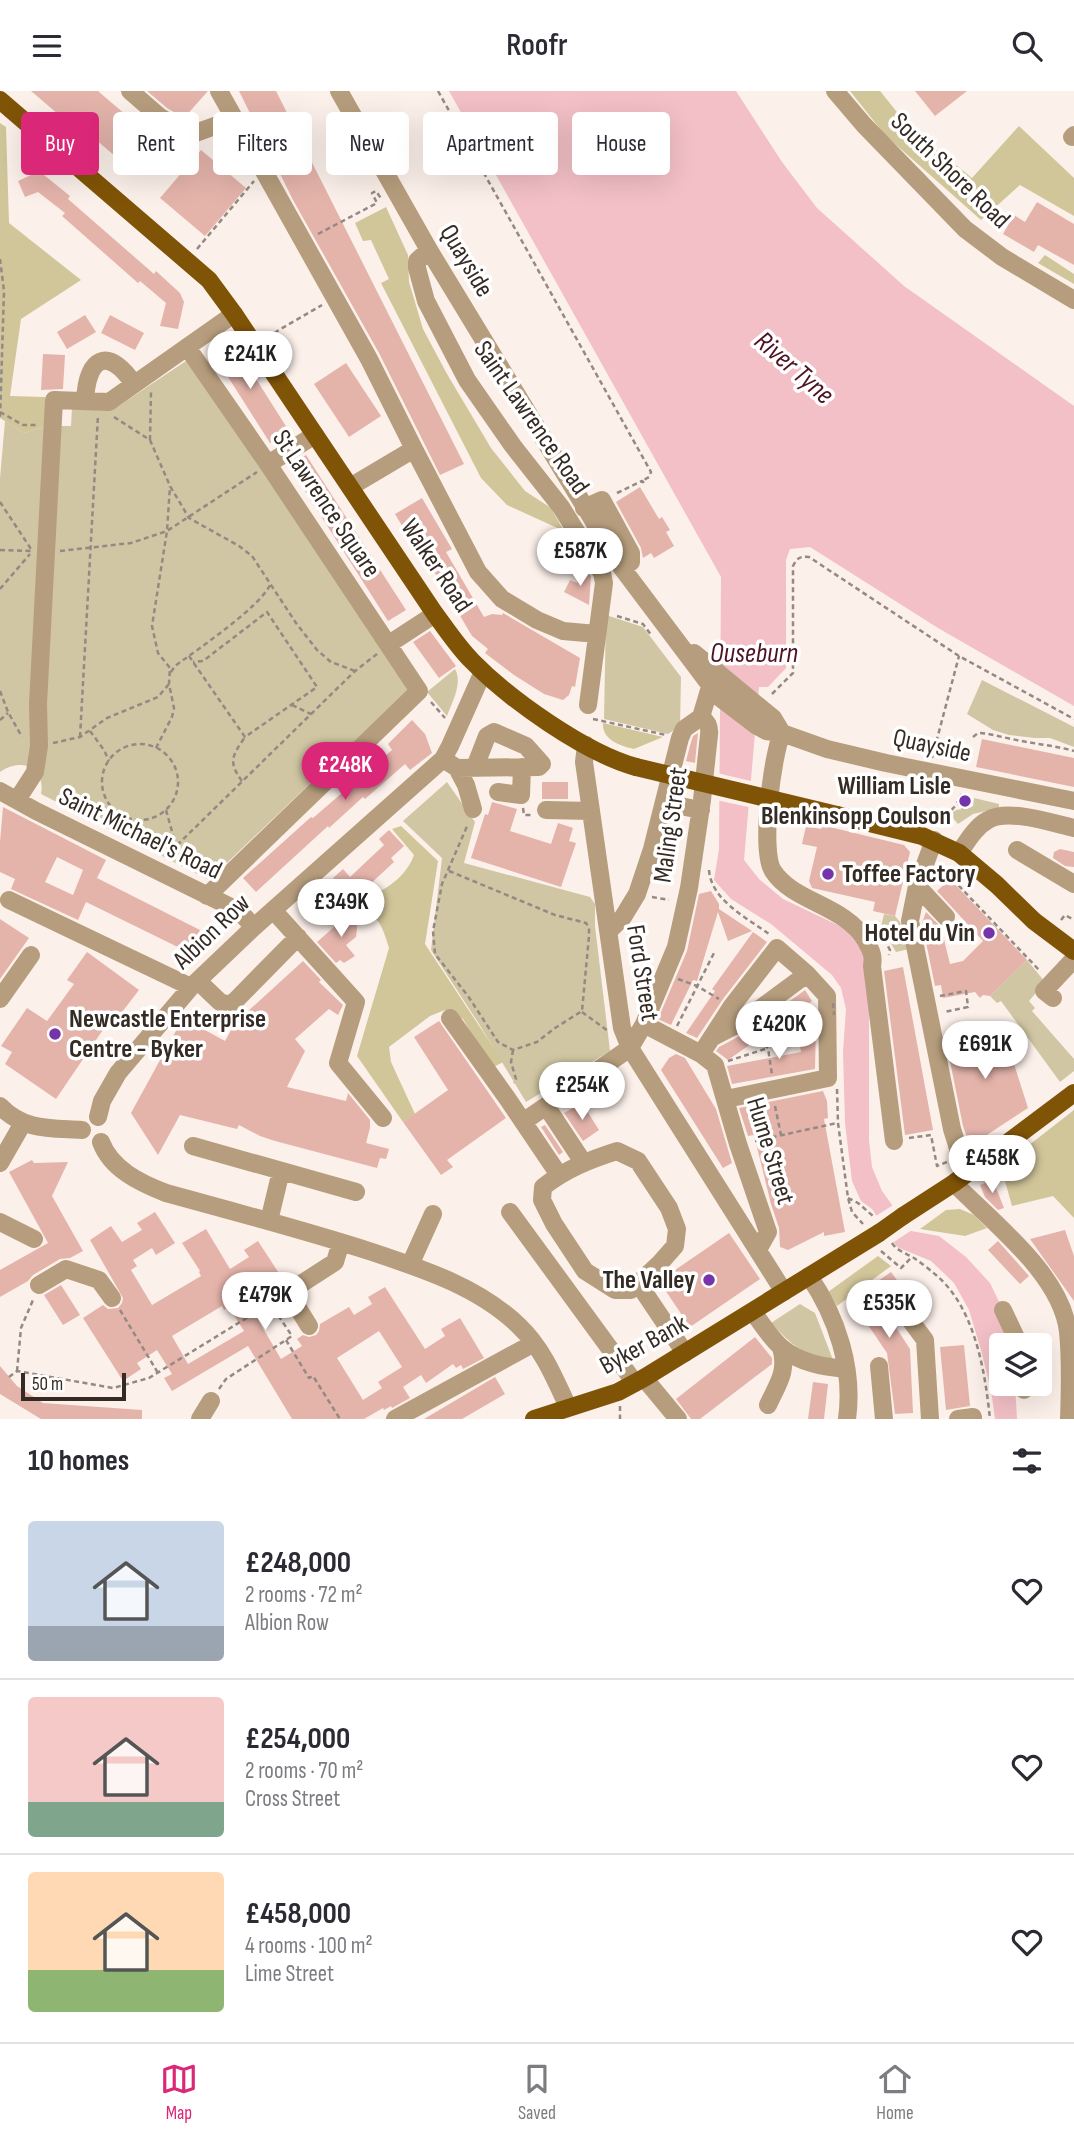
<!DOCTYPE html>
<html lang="en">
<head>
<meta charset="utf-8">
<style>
  :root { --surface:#fff; --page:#f2f2f3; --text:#2b2b33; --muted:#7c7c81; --line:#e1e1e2; --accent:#db2777 }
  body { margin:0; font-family:"Sofia Sans Condensed",sans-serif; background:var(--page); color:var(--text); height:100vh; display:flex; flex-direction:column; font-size:26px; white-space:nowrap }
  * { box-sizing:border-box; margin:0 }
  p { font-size:23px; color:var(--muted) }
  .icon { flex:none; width:38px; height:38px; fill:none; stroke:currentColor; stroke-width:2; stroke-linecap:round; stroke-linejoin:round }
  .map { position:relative; height:1328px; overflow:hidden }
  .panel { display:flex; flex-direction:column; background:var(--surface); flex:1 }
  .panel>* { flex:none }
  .hud { position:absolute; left:21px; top:21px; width:700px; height:63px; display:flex; gap:14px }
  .controls { position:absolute; left:989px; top:1242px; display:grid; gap:14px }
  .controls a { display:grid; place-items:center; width:63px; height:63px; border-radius:7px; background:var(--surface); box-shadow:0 7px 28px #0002; font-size:35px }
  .scale { position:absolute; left:21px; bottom:18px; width:105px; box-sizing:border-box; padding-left:7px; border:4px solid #352b25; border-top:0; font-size:19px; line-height:24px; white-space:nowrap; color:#352b25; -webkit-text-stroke:5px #fff; paint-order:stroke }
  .price { position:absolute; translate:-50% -60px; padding:0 16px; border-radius:24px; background:#fff; color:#222; font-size:23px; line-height:46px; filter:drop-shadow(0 2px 4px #0008) }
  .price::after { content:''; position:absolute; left:50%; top:42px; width:21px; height:16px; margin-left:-10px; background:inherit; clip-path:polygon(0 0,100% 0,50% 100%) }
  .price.on { background:var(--accent); color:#fff }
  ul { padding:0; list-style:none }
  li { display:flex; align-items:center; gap:21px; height:175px; padding:0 28px }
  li+li { border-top:2px solid var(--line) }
  li span { display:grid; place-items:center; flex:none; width:196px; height:140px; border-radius:7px; color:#555 }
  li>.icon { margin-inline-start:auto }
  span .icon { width:84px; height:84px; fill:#fffc; stroke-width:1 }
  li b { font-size:30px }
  h2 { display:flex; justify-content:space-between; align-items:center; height:84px; padding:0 28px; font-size:30px }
  .tag { padding:0 24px; border-radius:7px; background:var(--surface); box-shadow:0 7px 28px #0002; font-size:24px; line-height:63px }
  .tag.on { background:var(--accent); color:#fff }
  header { display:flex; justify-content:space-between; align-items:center; height:91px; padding:0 28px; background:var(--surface); font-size:32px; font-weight:600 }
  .dock { display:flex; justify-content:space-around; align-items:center; height:98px; border-top:2px solid var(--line); background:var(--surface); font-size:19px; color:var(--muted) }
  .dock a { display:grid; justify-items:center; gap:4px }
  .dock .on { color:var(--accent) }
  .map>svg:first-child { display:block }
</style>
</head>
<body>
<header><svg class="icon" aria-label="menu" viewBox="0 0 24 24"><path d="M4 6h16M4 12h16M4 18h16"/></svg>Roofr<svg class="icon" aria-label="search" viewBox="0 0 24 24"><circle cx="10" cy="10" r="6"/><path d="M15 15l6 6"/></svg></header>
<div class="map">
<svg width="1074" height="1328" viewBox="0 0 1074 1328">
  <rect width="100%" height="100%" fill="#fcf0ea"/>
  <path fill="#d0c6a3" d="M189,268L409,598L209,789L41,703C46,676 20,666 0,681V387L5,330L24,342L46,335H71L72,316H117Z
    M606,524L643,536L681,586L680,635L668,643L604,628Z
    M455,578C463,592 452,611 447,625L427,601Z
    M982,589L1074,636V656L1050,647H1034L1009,644L993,639L967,623Z
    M447,691L475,731L464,772L590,806L595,813V835L610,960L526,1011L479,933L431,859L442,767L403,730Z
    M974,707L999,713V717L973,723L958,733L952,726V722C957,716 966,720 973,715Z
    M884,823L895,825L900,831L909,858L896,861L881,836Z
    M1027,869L1045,891L1029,910L1035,917L1032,920L1074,968V980L1060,991L1001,910L997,912L990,905Z
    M800,1213L815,1222L833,1269C803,1265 791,1253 771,1232Z"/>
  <path fill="#d1c59a" d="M850,0H880L909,36L972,87L1019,35L1074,87V125L1020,94L981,129L885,44Z
    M0,32L6,36L9,132L81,189L21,228L10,305L45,306L46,335L24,342L0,327Z
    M386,116L408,164L409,191L423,238L447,283L491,357L525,400L551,417L564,440L507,414L481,387L381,192L389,188L371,149L363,150L355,132Z
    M1045,164L1074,183V193L1038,172Z
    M603,632L663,646L634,658C620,655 602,649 603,632Z
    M401,735L438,770L425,853L503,971L492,977L463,928L445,919L430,925L389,956L391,971L415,1023L403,1031L357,965L389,857C381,830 378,825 353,813C379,802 404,791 414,764L392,738Z
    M1074,1019V1127L1053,1105L1012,1115L1001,1076Z
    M960,1118L974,1124L987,1137L965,1145L920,1138L946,1119Z
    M878,1165L891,1175L837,1215L828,1201Z"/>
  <path fill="#f2c0c6" d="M449,0H736L782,71L817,117L904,195L1074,315V615L938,537L810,456L790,458L786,469V577L768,596H759L744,769L759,788L783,808L844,837L863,859L869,904V1049L872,1076L882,1100L911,1140L939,1145L966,1166L990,1192L1003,1219L1010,1255H1001V1293H1015L1017,1328H995L991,1299L981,1259L969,1219L954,1192L931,1170L897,1156L872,1118L861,1110L852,1090L845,1032L843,961L846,918L841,897L832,884L771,833L731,808L714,789L719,758L721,486Z"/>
  <path fill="#fcf0ea" d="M717,682L755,691L753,717L716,709Z
    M895,1113L912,1139L891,1153L874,1126Z"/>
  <path fill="#e4b4ab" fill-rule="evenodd" d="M31,0H98L161,54L136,83L68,25L65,29Z
    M147,0H208L184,27L167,17Z
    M239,0H276L464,373L440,384L379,262L293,109Z
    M915,0H967L935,25Z
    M201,59L246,97L205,145L160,107Z
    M33,83L44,84L70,105L68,108L154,183L156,180L180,202L184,211L178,238L160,235L166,212L140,190L138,192L62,125L65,122L38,101L25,106L18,90Z
    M1037,111L1074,133V174L1038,154L1034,161L1003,143L1014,124L1025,131Z
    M85,224L96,241L67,258L57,241Z
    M110,224L144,242L135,259L101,242Z
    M230,247L289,340L270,352L211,259Z
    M43,263L65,264L63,298L41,299Z
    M346,272L381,325L349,346L314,293Z
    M306,364L406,519L388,530L289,375Z
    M640,396L659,428L662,426L670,439L666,441L674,455L654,467L651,462L643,467L641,457L616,411Z
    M422,407L452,458L446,461L484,526L492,523L502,524L503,522L580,567L575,596L572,595L569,604L563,609L544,603L514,584L485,562L488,558L472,545L422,460L419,463L395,423Z
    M580,477L591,485L589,514L564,501L570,489L577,492Z
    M430,540L456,575L439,587L413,551Z
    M412,629L425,643L432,662L410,679L405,673L365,708L363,706L329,737L328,735L256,801L243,787L311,726L313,727L392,659L388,653Z
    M698,642L695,672L686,670L691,651L693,645Z
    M982,648L1074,667V696L976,676Z
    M542,691H568V708H542Z
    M492,711L517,718L510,740L551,753L558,732L573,737L569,750L576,752L561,796L471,767L485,723L488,724Z
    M3,716L106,769L97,787L200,839L190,862L86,811L78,829L11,798L15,788L0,781V751ZM57,766L83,779L73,804L45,791Z
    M806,735L821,738L822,735L834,737L904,754L910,761L895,825L873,820L875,811L812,797L809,790L817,756L802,753Z
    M389,739L404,755L391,767L394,771L367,796L362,790L348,804L333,787L343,778L350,786L384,754L379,748Z
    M1060,758L1074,761V776L1065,775L1053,767L1054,761Z
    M950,788L1027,869L990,905L983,904L980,907L975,901L943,907L941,894L935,895L922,832L926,821L941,836L950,873L963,870L983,850L937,800Z
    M711,800L719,813V818L752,840L728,850L718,821L697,890L693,889L671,934L658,928L687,860L699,803Z
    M351,821L358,827L356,846L346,854L355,865L344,872L340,869L336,872L317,851Z
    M0,828L29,847L0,888Z
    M753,841L767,851L723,908L697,947L686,942L715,900L712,898Z
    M87,861L139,899L119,925L115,921L56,1008L5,973L12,961L1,955L27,917L47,930L74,893L67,889Z
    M303,870L321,889L319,891L343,914L338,924L329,918L295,948L305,960L287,996L346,1010L348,1002L370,1029V1037L366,1052L389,1058L386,1068L380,1067L377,1077L275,1050L260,1045L239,1034L237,1038L180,1024L158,1064L131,1022L183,927L225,950L235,932Z
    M903,876L933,1039L905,1044L884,880Z
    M805,899L812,910L728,969L716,960L719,956L749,940Z
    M439,930L506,1027L447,1069L453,1076L441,1084L403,1031L448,999L414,946Z
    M816,933L815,978L732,993L727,975L801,961L798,942L805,935Z
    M970,934L976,946L1002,935L1028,1017L970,1055L963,1035L946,950L957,945L955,941Z
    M676,963L685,967L716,1018L732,1072L723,1077L661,979L669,967Z
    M823,1000L827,1010L828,1027L824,1028L845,1141L824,1145V1141L788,1159L780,1156L779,1137L771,1113L754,1044L748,1045L739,1017Z
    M582,1012L599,1039L583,1050L564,1022Z
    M545,1034L563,1061L559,1064L541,1036Z
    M32,1069L34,1072L68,1071L52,1105L83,1160L70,1167L60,1168L33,1184L28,1190L0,1206V1179L48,1152L9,1081Z
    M993,1089L1004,1117L998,1119L985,1106L980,1094Z
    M155,1121L175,1152L156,1164L152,1157L133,1169L137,1175L131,1179L152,1214L201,1185L199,1181L200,1180L182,1152L206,1138L230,1178L249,1166L244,1159L258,1150L284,1190L250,1215L281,1268L302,1255L297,1248L303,1244L309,1246L316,1244L319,1240L320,1233L349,1216L354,1224L372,1213L368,1206L385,1196L425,1258L445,1245L441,1238L460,1227L484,1267L463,1278L461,1274L456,1277L453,1273L426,1292L421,1284L403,1296L410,1307L392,1317L391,1315L384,1319L383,1317L364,1328H292L248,1255L172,1300L164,1287L172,1283L157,1259L137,1272L141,1278L123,1290L83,1227L103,1214L108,1218L118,1217L122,1212L123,1207L90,1149L111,1135L122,1151L142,1139L137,1132ZM222,1215L224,1219L229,1216L244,1240L188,1273L172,1245ZM379,1240L402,1276L378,1291L382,1297L363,1309L337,1267Z
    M1065,1139L1074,1165V1210L1030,1148Z
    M729,1142L760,1188L690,1236L659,1190Z
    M998,1150L1029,1185L1020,1193L988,1159Z
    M891,1181L902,1196L880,1212L910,1258L913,1322L895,1323L887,1262L851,1209Z
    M61,1194L80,1224L63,1234L44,1204Z
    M755,1246L772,1267V1273L700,1328H691L676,1308Z
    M964,1254L970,1315L946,1319L940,1256Z
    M0,1275L17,1295L43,1312L142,1319V1328H41L0,1303Z
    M495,1286L505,1303L462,1328H424Z
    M813,1291L828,1293L824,1328H808Z"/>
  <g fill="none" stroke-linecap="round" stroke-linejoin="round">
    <path stroke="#948983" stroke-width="2.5" stroke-dasharray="5 3.5" stroke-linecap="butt" d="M438,0L651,381L649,386L642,390
      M318,143L377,112L372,102L376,100L382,109
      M197,158L254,90
      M0,168L4,200L0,328
      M267,246L322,214
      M0,321L23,334H36
      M114,326L150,349L170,395L189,427L239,455L252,465L296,532L317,559L331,571L355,580
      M150,349L151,300
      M617,402L642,390L645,393
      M0,411L31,458
      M0,459L32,460
      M60,460L131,452L167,440L257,381
      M0,498L30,463
      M617,525L643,533L652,545
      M189,565L193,571L245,646L317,596L267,521L203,570L193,571
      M171,581L175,575C198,558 259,517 270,494
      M0,600L8,621L22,646
      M772,603L793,582V475C797,467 800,465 809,466L959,565L1074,628
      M431,611L445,627
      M292,614L311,623
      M593,628L666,644
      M0,629L8,622
      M90,640L104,659L109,670
      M80,646L98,324
      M973,646L978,642C989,642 1000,646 1012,648C1033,653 1053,654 1074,660
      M53,652L80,646L107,627L158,606L169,593
      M102 691a38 38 0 1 1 76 0a38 38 0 1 1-76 0Z
      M156,657L172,626L174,617L169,593L170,577L158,562L152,535L167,440L170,395
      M932,667L959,565
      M242,690C228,671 232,665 245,646
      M962,703L957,709L960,716L963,717L970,713L969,706
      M523,717L524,724H532
      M166,719L176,755
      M946,725L952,734
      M920,727L946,725L957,713
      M165,766L355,580L377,563
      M941,776L1040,880
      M709,779C711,809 747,827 769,843
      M449,780L555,824L586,832L589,837V845L582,920L555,937L537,951L513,959L498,951L468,905L435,863L433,840L442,793L468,733
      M652,806L669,809
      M1061,829L1065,824L1074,829
      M878,839L879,830
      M884,848L890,859L889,864
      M678,888L697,895L719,908
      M940,905L966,900L968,916L944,921
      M582,921L608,940
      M677,935L714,862
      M751,943L768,957L772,984
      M513,959L511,971L516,988L514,992
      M728,970L768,957
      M837,998L838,1032L848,1107L852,1121L863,1133
      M775,1015L781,1044
      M909,1047L931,1044L937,1075L947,1071
      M755,1050L837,1032
      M848,1107L858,1112L873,1125
      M892,1152C897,1160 906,1162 914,1167C921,1172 929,1178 936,1184C975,1217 985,1280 990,1328
      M881,1160L901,1177L912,1166
      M120,1219L158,1282
      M286,1249L309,1287L313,1285L340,1328
      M17,1280L21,1237L33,1209
      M9,1286L17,1280L113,1297L149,1287L258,1220
      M219,1298L226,1288L292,1245L278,1224
      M620,1315V1328"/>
    <path stroke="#b69d7d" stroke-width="18" d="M130,0L160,26L190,44L234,28
      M219,0L369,268L414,358L350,396
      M339,0L429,159L622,477L719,606L757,635L766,640L782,642L827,658L886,672L1074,710
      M835,0L864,34L965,138L1002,166L1074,209
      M1072,46L1074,44
      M429,159L417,170V177L426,210L467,289L513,355L561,416L602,482L604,492L588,614
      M187,256L268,373L419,600L207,805
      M85,310C87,267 107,254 134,293
      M414,358L478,481L502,508L537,529L563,540L597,543
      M268,373L315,344
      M584,417L602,409L631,462V471L622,477
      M389,553L435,523
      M694,562L773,627L782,642
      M782,642C772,665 760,760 773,780C794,812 844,813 866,850C871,860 874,864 872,875L894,1050
      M586,654L584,671L622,937L630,957L784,1201
      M443,668L457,677L539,676L542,673L526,655L494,641L487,645L475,676
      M457,677L466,694L473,718
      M0,700L36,720L239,820L254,836
      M498,701L521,704L522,676
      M17,709L35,681L39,655L38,613L54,309L109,311L234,223
      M680,715L701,719
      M546,719L590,720
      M934,749L917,795L910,830L952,1038L966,1083
      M1017,759L1074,793
      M959,762C967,751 975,736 988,729C1008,717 1052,732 1074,737
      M917,795L946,826
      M9,809L191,896
      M273,819L356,911L338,972L383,1027
      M609,840L623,826L637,803L652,758L680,647L684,638L701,626
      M198,890L220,911L228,914L235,910L298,846
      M1053,907L1044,900L1074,868
      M0,908L31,864
      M450,927L507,1007L559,1084
      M644,933L701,963L715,974L738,1053L768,1141L758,1159
      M701,963L732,915L777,857L807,883L742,931L713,946
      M726,1008L828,987L827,905L807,883
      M0,1015C24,1040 50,1037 82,1039
      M546,1015L583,1071
      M98,1026L102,1010L118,982L191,896L254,836L443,668L450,655L483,581
      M523,1031L630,957L644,933L676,856L689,797L702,709L709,644C710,636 708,631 701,626L710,596
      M101,1051C111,1078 140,1092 166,1102C235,1121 304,1139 372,1161C423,1178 479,1196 519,1235C543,1258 554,1286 568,1316
      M193,1055L356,1101
      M617,1060L638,1070L669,1117L677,1138L675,1155L660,1172L631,1199H615L585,1180L554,1133L542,1109L543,1096C566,1078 589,1069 617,1060Z
      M0,1072L23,1032
      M954,1092C992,1131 1062,1184 1068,1241C1071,1269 1070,1300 1069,1328
      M510,1121L635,1292
      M269,1130L281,1080
      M0,1131L34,1148
      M410,1174L433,1123
      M809,1185C837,1226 854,1278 847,1328
      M39,1194L66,1178L99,1189L112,1207
      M288,1201L309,1235
      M644,1201L685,1262
      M270,1213L335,1171L341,1151
      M899,1214L925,1249L930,1328
      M1003,1219L1020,1255
      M753,1221C762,1233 771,1248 782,1257C800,1272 824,1276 846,1278
      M879,1275L884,1328
      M644,1287L678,1328
      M1024,1293V1299
      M768,1314C778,1292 788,1281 781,1256
      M200,1328L211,1310
      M395,1328L534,1252
      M958,1328L973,1326"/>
    <path stroke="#805407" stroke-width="18" d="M0,9L209,189L234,223L435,523C447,539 458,556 472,570C509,608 585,662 636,676
      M837,724L922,745L959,762L997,794L1034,830L1074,860
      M903,1125L954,1092L1074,1002
      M534,1328L618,1301L644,1287L879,1142"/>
    <path stroke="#948983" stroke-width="2.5" stroke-dasharray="5 3.5" stroke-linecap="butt" d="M833,912L834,924"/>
    <path stroke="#805407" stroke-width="18" d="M636,676L837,724
      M879,1142L903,1125"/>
  </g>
  <g fill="#7534a9" stroke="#fff" stroke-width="2.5">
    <circle cx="965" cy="710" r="7"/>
    <circle cx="828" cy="783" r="7"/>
    <circle cx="989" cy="842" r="7"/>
    <circle cx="55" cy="943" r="7"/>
    <circle cx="709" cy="1189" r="7"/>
  </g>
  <g text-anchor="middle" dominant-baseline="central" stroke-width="7" stroke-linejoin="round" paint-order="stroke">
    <g font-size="26" fill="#352b25" stroke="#fff">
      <text transform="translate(950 80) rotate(44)">South Shore Road</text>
      <text transform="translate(466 170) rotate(59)">Quayside</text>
      <text transform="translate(531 327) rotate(55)">Saint Lawrence Road</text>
      <text transform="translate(326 413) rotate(56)">St Lawrence Square</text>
      <text transform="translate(436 475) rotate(56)">Walker Road</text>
      <text transform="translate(932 655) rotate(12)">Quayside</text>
      <text transform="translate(671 734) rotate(-82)">Maling Street</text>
      <text transform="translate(140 743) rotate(26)">Saint Michael's Road</text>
      <text transform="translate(212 841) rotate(-44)">Albion Row</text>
      <text transform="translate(642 882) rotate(81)">Ford Street</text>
      <text transform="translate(770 1060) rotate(73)">Hume Street</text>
      <text transform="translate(644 1254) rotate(-29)">Byker Bank</text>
    </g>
    <g font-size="26" font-weight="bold" fill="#352b25" stroke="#fff" text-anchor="end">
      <text x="951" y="695">William Lisle<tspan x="951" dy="30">Blenkinsopp Coulson</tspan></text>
      <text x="842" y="783" text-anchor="start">Toffee Factory</text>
      <text x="975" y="842">Hotel du Vin</text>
      <text x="69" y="928" text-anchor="start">Newcastle Enterprise<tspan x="69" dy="30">Centre - Byker</tspan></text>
      <text x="695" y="1189">The Valley</text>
    </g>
    <g font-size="28" font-style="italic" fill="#4e1322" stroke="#fff">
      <text transform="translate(794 277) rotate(41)">River Tyne</text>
      <text x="754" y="562">Ouseburn</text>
    </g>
  </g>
</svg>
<div class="controls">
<a><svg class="icon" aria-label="layers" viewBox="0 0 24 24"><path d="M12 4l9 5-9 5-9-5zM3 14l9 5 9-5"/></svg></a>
</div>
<div class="scale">50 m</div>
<b class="price" style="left:250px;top:300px">£241K</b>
<b class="price" style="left:580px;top:497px">£587K</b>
<b class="price on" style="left:345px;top:711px">£248K</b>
<b class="price" style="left:341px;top:848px">£349K</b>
<b class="price" style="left:779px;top:970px">£420K</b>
<b class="price" style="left:985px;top:990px">£691K</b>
<b class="price" style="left:582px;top:1031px">£254K</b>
<b class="price" style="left:992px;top:1104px">£458K</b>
<b class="price" style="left:265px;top:1241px">£479K</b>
<b class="price" style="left:889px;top:1249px">£535K</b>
<div class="hud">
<a class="tag on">Buy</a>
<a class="tag">Rent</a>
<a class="tag">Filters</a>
<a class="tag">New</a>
<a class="tag">Apartment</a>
<a class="tag">House</a>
</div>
</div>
<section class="panel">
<h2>10 homes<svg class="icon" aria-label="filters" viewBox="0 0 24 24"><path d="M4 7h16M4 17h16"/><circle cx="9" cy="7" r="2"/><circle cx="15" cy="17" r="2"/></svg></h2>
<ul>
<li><span style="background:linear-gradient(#c9d6e8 75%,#9aa5b1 0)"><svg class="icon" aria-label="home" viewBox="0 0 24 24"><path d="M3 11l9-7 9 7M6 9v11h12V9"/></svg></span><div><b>£248,000</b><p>2 rooms · 72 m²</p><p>Albion Row</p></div><svg class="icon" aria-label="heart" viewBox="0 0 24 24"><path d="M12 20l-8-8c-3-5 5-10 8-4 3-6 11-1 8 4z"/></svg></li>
<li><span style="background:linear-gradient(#f6c9c9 75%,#7fa58c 0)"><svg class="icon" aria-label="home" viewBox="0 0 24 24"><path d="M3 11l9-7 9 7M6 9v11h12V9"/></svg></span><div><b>£254,000</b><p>2 rooms · 70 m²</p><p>Cross Street</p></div><svg class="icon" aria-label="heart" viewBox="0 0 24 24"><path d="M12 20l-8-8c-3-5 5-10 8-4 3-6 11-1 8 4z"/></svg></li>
<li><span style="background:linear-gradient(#ffd9b3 70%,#8fb573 0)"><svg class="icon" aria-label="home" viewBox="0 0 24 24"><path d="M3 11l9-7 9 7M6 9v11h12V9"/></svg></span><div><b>£458,000</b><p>4 rooms · 100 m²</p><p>Lime Street</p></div><svg class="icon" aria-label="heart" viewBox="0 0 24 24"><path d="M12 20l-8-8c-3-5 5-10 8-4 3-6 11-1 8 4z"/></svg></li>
</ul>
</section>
<nav class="dock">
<a class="on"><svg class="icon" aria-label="map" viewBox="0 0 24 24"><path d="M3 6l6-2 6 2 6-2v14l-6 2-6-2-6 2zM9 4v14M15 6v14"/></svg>Map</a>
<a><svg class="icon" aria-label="saved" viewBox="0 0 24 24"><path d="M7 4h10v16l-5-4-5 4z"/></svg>Saved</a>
<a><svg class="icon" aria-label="home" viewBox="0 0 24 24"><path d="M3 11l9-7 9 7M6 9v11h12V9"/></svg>Home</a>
</nav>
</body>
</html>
